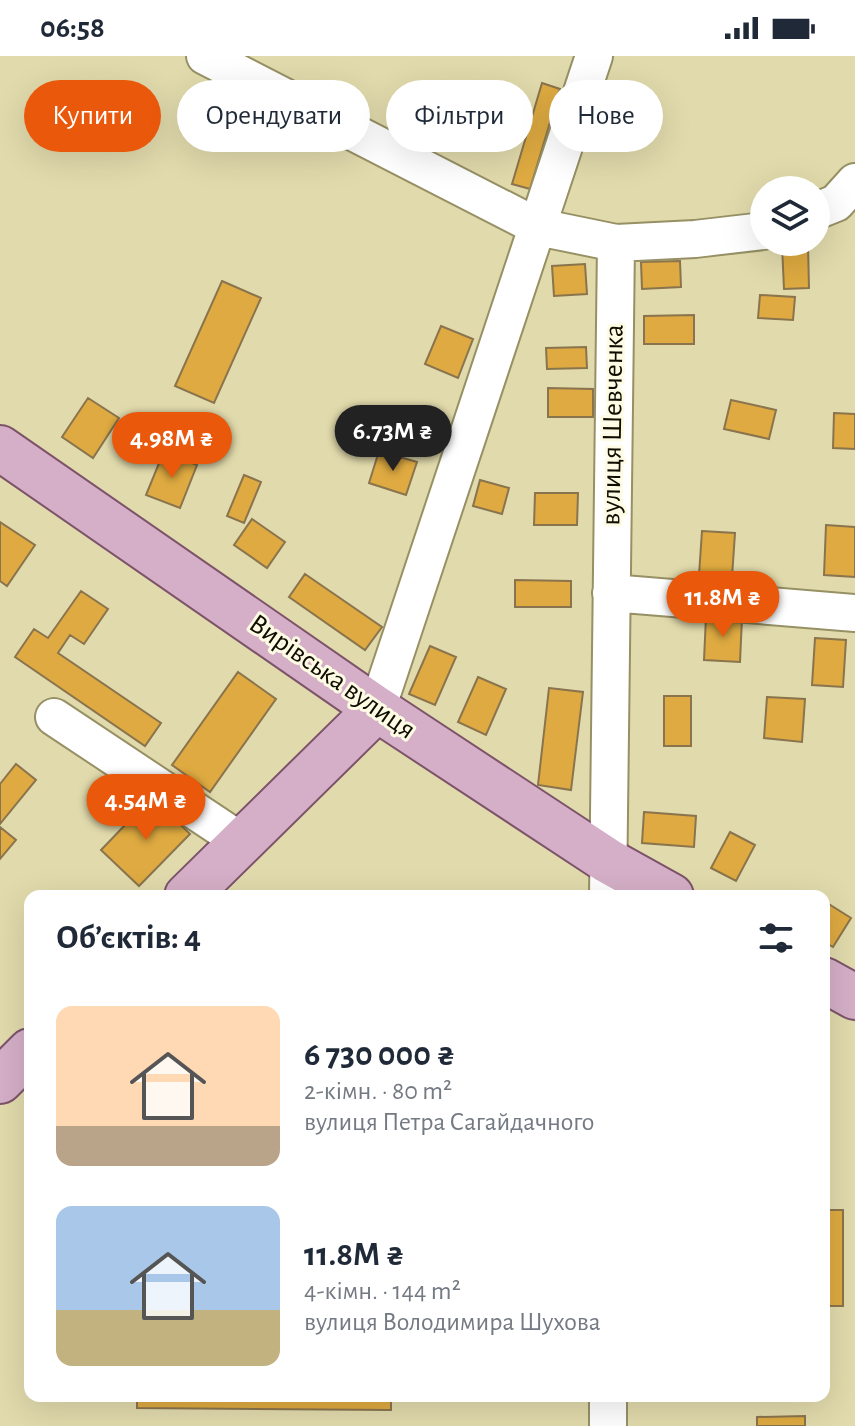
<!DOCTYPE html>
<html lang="uk">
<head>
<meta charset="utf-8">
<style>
  :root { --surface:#fff; --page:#f6f6f7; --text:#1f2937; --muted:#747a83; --accent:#ea580c }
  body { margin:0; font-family:"Alegreya Sans",sans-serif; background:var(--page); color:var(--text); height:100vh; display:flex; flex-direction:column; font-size:30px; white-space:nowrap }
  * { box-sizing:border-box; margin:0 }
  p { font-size:26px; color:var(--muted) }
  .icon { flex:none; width:44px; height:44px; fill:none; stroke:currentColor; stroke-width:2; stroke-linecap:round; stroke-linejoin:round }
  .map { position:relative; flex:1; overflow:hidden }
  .sheet { position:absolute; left:24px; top:834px; width:806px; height:512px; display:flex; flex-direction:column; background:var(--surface); border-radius:16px; box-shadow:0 8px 32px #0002 }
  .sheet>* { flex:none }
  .hud { position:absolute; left:24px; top:24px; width:808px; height:72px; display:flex; gap:16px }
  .tools { position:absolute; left:750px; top:120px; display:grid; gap:16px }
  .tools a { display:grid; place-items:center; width:80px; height:80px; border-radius:50%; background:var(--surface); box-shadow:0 8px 32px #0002; font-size:40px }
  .price { position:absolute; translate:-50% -68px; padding:0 18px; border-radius:28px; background:var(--accent); color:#fff; font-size:26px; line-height:52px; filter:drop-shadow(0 2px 4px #0008) }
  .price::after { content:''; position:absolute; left:50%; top:48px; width:24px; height:18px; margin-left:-12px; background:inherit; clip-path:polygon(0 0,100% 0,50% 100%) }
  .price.selected { background:#222; color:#fff }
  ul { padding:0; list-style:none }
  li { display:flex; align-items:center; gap:24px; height:200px; padding:0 32px }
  li span { display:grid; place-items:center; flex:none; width:224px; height:160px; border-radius:16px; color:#555 }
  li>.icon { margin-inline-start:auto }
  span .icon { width:96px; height:96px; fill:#fffc; stroke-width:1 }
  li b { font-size:34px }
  h2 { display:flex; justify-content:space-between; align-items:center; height:96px; padding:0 32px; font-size:34px }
  .pill { padding:0 28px; border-radius:36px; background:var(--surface); box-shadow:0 8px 32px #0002; font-size:28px; line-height:72px }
  .pill.selected { background:var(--accent); color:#fff }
  .status { display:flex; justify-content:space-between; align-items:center; height:56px; padding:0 40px; background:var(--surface); direction:ltr }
  .status svg { height:22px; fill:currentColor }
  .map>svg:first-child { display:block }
</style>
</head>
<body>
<div class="status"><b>06:58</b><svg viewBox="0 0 49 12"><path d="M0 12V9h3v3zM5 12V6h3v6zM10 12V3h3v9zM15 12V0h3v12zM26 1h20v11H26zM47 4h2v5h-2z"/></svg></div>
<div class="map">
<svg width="855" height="1370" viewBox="0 0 855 1370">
  <rect width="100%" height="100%" fill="#e1daac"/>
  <path fill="#deaa41" stroke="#8a744d" stroke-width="2" d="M542,27L560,33L530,133L512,128Z
    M782,189H808L809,232L784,233Z
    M680,205L681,231L642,233L641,206Z
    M585,208L587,238L554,240L552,210Z
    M222,225L261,242L214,347L175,330Z
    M760,239L795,241L793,264L758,262Z
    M694,259V288H644V260Z
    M441,270L473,283L458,322L425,308Z
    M586,291L587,312L547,313L546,292Z
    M548,332L593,333V361H548Z
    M88,342L119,362L93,402L62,381Z
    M731,344L776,354L769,383L724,373Z
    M834,357L855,358V393L833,392Z
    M164,395L197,409L180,452L146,439Z
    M379,395L417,406L406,439L369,427Z
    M244,419L261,426L244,467L227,460Z
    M480,424L509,432L502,458L473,450Z
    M535,437H578L577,469H534Z
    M252,463L285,486L267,512L234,489Z
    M0,466L35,489L7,530L0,525Z
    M826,469L855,471V521L824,519Z
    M702,475L735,477L732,521L699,519Z
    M305,518L382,571L365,594L289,541Z
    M515,524L571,525V551H515Z
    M81,535L108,553L84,588L70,579L58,597L161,667L145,690L15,601L34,573L48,582Z
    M706,560L742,562L740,606L704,604Z
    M815,582L846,584L843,631L812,629Z
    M430,590L456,601L435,649L409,638Z
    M238,616L276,643L210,736L172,709Z
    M478,621L506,633L486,679L458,666Z
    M549,632L583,636L571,734L538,729Z
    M664,640H691V690H664Z
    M767,641L805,643L802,686L764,682Z
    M16,708L36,724L0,768V728Z
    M152,741L190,778L139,830L101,794Z
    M644,756L696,760L694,791L642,787Z
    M0,771L16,784L0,803Z
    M730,776L755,789L736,825L711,812Z
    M824,845L851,862L833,891L824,886Z
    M824,1154H843V1250H824Z
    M137,1340H391V1354L137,1352Z
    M805,1360V1370H757V1361Z"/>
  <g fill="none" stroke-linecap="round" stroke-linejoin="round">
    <g stroke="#969064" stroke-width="40">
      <path id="minor" d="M205,0L538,171L616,187L695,183L764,175
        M816,155L836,147L855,126
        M611,537L855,557
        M377,653L594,0
        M54,661L242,786
        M608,840L616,187
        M608,1340V1370"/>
    </g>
    <g stroke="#7c5369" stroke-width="48">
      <path id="major" d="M0,392L377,653L608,805L671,840
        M187,840L377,653
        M824,924L855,941
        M0,1025L30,995"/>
    </g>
    <use href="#minor" stroke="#fff" stroke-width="36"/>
    <use href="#major" stroke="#d4afc7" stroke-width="44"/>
  </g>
  <g text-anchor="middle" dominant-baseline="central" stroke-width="6" stroke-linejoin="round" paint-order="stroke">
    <g font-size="28" fill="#0f0c00" stroke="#fdfbe3">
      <text transform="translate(613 369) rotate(-89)">вулиця Шевченка</text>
      <text transform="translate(332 621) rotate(35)">Вирівська вулиця</text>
    </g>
  </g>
</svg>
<div class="tools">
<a><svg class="icon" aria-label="layers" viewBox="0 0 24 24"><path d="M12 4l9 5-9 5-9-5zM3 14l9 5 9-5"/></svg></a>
</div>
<b class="price selected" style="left:393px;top:417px">6.73M ₴</b>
<b class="price" style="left:172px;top:424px">4.98M ₴</b>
<b class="price" style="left:723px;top:583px">11.8M ₴</b>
<b class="price" style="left:146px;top:786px">4.54M ₴</b>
<div class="hud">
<a class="pill selected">Купити</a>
<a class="pill">Орендувати</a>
<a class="pill">Фільтри</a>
<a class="pill">Нове</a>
</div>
<section class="sheet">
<h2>Об’єктів: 4<svg class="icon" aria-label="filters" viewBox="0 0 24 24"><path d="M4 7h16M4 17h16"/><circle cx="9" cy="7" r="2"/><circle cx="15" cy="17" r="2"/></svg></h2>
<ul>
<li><span style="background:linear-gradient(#ffd9b3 75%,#b9a48a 0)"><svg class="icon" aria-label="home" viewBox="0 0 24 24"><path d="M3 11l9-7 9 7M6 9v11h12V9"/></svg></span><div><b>6 730 000 ₴</b><p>2-кімн. · 80 m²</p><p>вулиця Петра Сагайдачного</p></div></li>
<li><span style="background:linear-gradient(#a9c7e8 65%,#c2b280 0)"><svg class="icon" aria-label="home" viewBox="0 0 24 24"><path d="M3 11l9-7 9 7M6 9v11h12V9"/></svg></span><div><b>11.8M ₴</b><p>4-кімн. · 144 m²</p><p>вулиця Володимира Шухова</p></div></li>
</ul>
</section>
</div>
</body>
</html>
